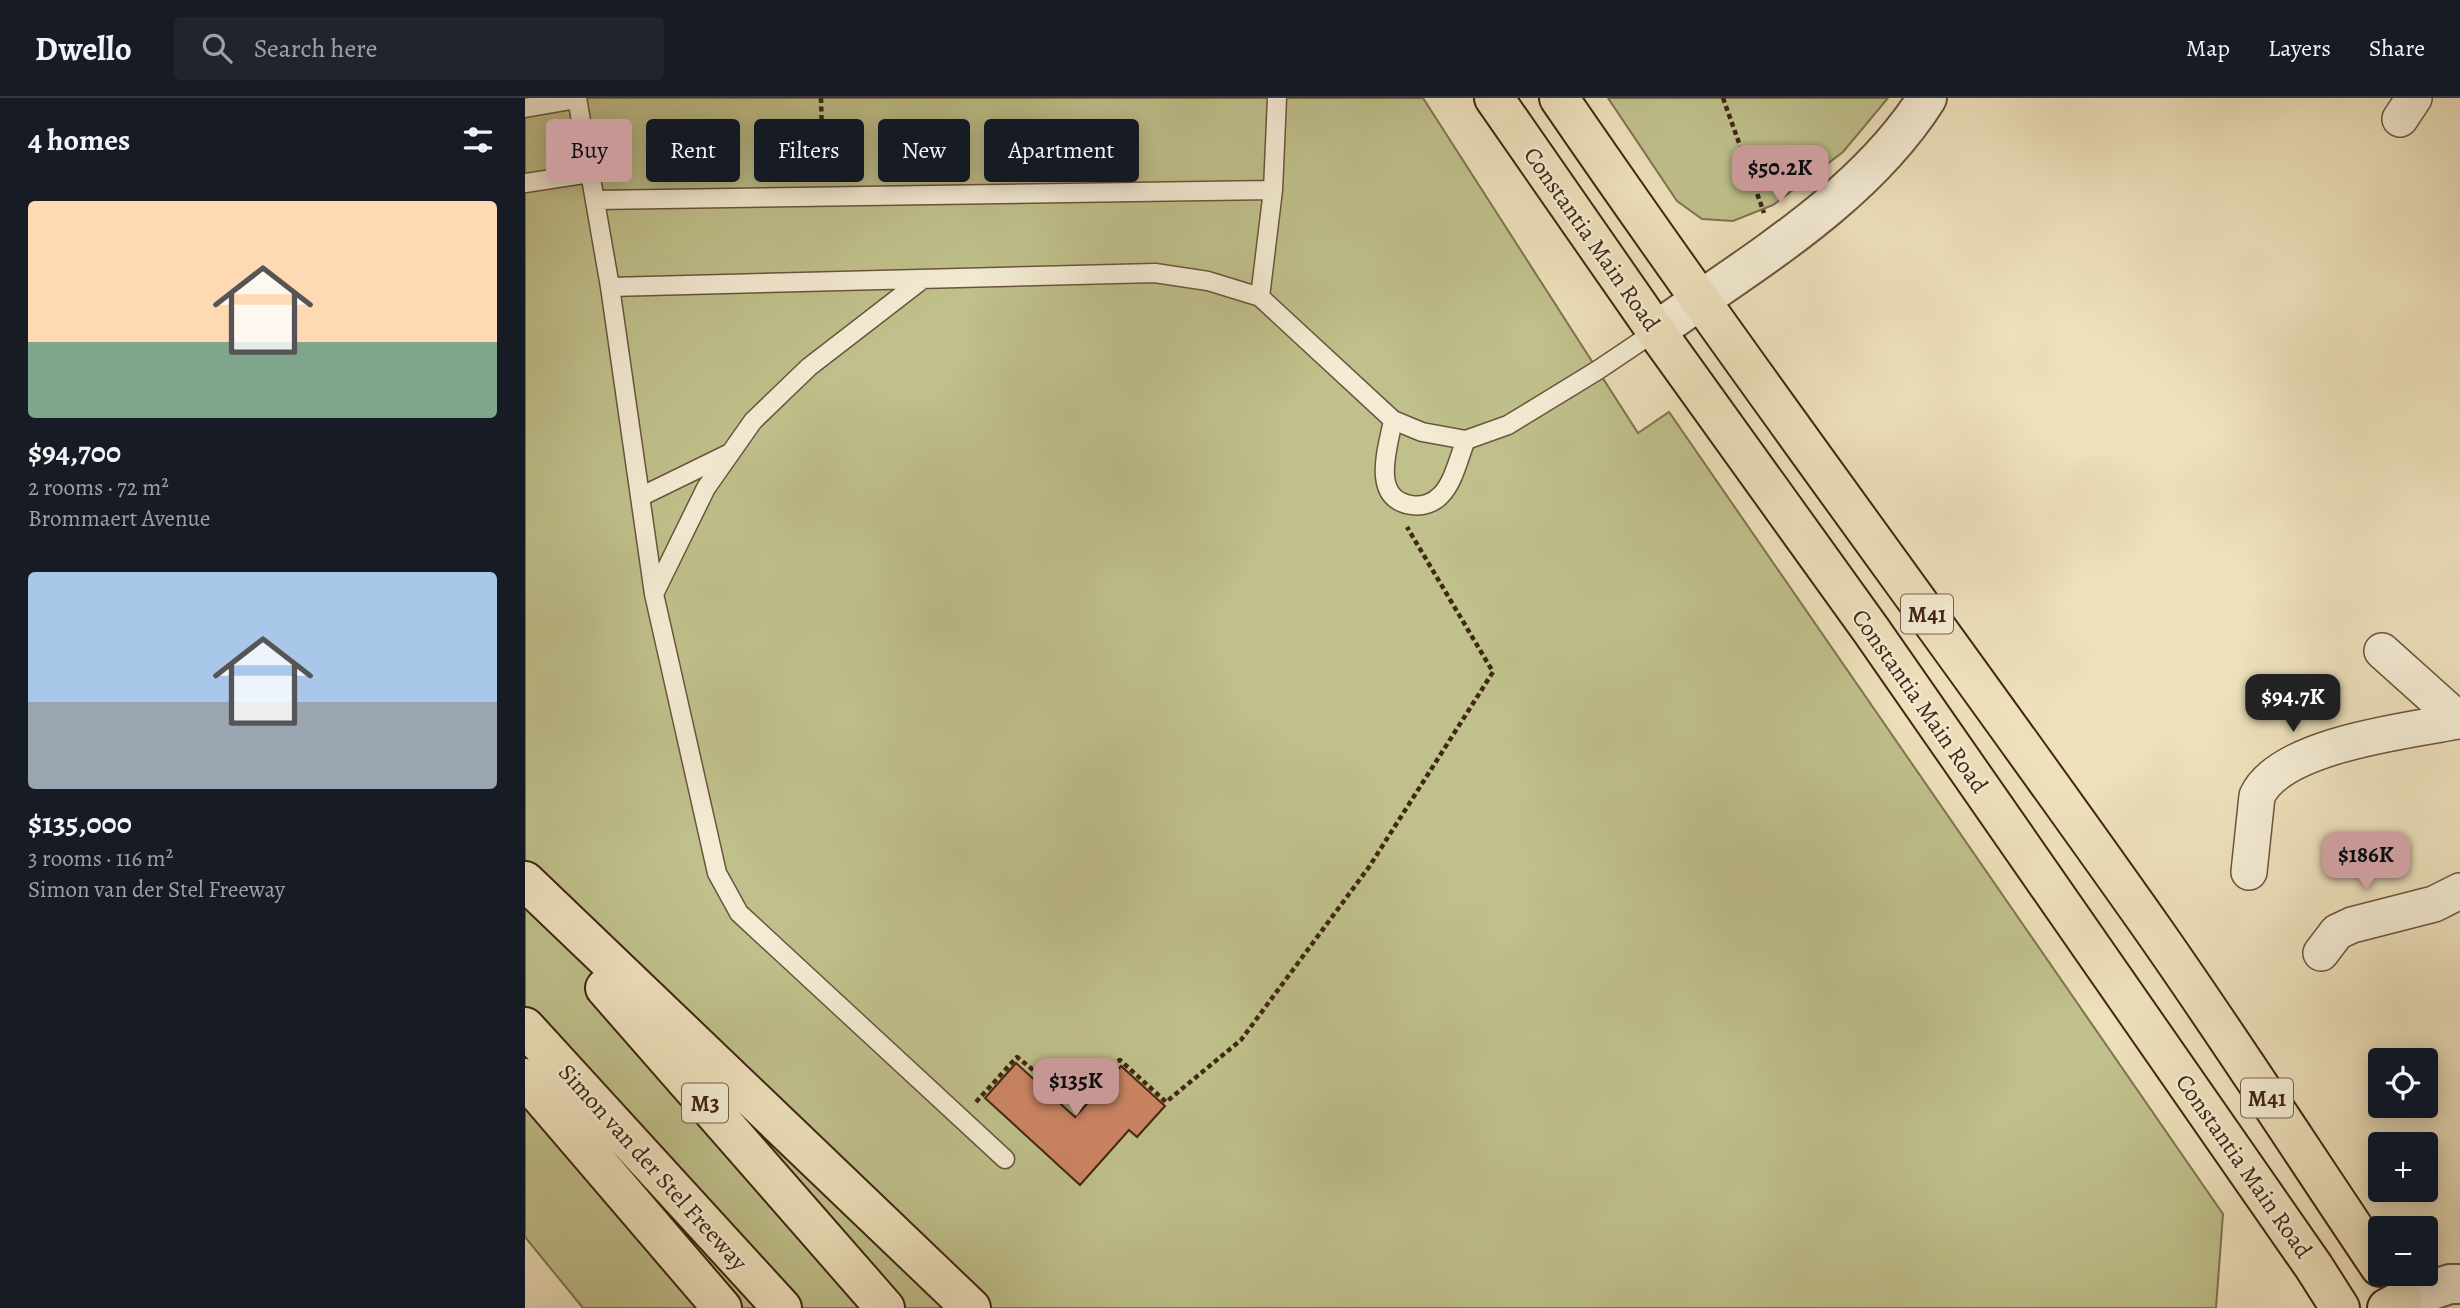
<!DOCTYPE html>
<html lang="en">
<head>
<meta charset="utf-8">
<style>
  :root { --surface:#171b24; --page:#20242c; --text:#f1f3f6; --muted:#9ea1a6; --line:#363941; --accent:#c59692 }
  body { margin:0; font-family:Alegreya,serif; background:var(--page); color:var(--text); height:100vh; display:flex; flex-direction:column; font-size:26px; white-space:nowrap }
  * { box-sizing:border-box; margin:0 }
  p { font-size:23px; color:var(--muted) }
  .icon { flex:none; width:38px; height:38px; fill:none; stroke:currentColor; stroke-width:2; stroke-linecap:round; stroke-linejoin:round }
  .map { position:relative; flex:1; overflow:hidden }
  .details { display:flex; flex-direction:column; background:var(--surface); width:525px }
  .details>* { flex:none }
  .top-card { position:absolute; left:21px; top:21px; width:665px; height:63px; display:flex; gap:14px }
  .fabs { position:absolute; left:1843px; top:950px; display:grid; gap:14px }
  .fabs a { display:grid; place-items:center; width:70px; height:70px; border-radius:7px; background:var(--surface); box-shadow:0 4px 18px #0003; font-size:35px }
  .price { position:absolute; translate:-50% -60px; padding:0 16px; border-radius:14px; background:var(--accent); color:#111; font-size:23px; line-height:46px; filter:drop-shadow(0 2px 4px #0008) }
  .price::after { content:''; position:absolute; left:50%; top:42px; width:21px; height:16px; margin-left:-10px; background:inherit; clip-path:polygon(0 0,100% 0,50% 100%) }
  .price.selected { background:#222; color:#fff }
  ul { padding:0; list-style:none }
  li { display:grid; align-content:center; gap:14px; height:371px; padding:0 28px }
  li span { display:grid; place-items:center; height:217px; border-radius:7px; color:#555 }
  li>.icon { margin-inline-start:auto }
  span .icon { width:126px; height:126px; fill:#fffc; stroke-width:1 }
  li b { font-size:30px }
  h2 { display:flex; justify-content:space-between; align-items:center; height:84px; padding:0 28px; font-size:30px }
  .chip { padding:0 24px; border-radius:7px; background:var(--surface); box-shadow:0 4px 18px #0003; font-size:24px; line-height:63px }
  .chip.selected { background:var(--accent); color:#111 }
  header { display:flex; align-items:center; gap:42px; box-sizing:border-box; height:98px; padding:0 35px; background:var(--surface); border-bottom:2px solid var(--line) }
  header strong { font-size:33px }
  nav { display:flex; gap:38px; margin-inline-start:auto; font-size:24px }
  .search { width:490px; height:63px; background:var(--page); display:flex; align-items:center; gap:18px; box-sizing:border-box; padding:0 24px; border-radius:7px; color:var(--muted); font-size:26px }
  main { display:flex; flex:1; min-height:0 }
  .map>svg:first-child { display:block }
</style>
</head>
<body>
<header>
<strong>Dwello</strong>
<div class="search"><svg class="icon" aria-label="search" viewBox="0 0 24 24"><circle cx="10" cy="10" r="6"/><path d="M15 15l6 6"/></svg>Search here</div>
<nav><a>Map</a><a>Layers</a><a>Share</a></nav>
</header>
<main>
<section class="details">
<h2>4 homes<svg class="icon" aria-label="filters" viewBox="0 0 24 24"><path d="M4 7h16M4 17h16"/><circle cx="9" cy="7" r="2"/><circle cx="15" cy="17" r="2"/></svg></h2>
<ul>
<li><span style="background:linear-gradient(#ffd9b3 65%,#7fa58c 0)"><svg class="icon" aria-label="home" viewBox="0 0 24 24"><path d="M3 11l9-7 9 7M6 9v11h12V9"/></svg></span><div><b>$94,700</b><p>2 rooms · 72 m²</p><p>Brommaert Avenue</p></div></li>
<li><span style="background:linear-gradient(#a9c7e8 60%,#9aa5b1 0)"><svg class="icon" aria-label="home" viewBox="0 0 24 24"><path d="M3 11l9-7 9 7M6 9v11h12V9"/></svg></span><div><b>$135,000</b><p>3 rooms · 116 m²</p><p>Simon van der Stel Freeway</p></div></li>
</ul>
</section>
<div class="map">
<svg width="1935" height="1210" viewBox="0 0 1935 1210">
  <rect width="100%" height="100%" fill="#ede0bb"/>
  <filter id="stains"><feTurbulence type="fractalNoise" baseFrequency=".00286" numOctaves="4"/><feColorMatrix values="0 0 0 0 .2 0 0 0 0 .09 0 0 0 0 .02 0 0 0 .5 -.17"/></filter>
  <radialGradient id="worn" r=".72"><stop offset=".6" stop-color="#630" stop-opacity="0"/><stop offset="1" stop-color="#630" stop-opacity=".3"/></radialGradient>
  <path fill="#bfc08b" stroke="#80734e" stroke-width="2" d="M0,0H898L1113,335L1144,314L1698,1116L1691,1210H58L0,1139Z
    M1083,0H1363L1318,54L1248,107L1208,123L1177,121L1152,103Z"/>
  <path fill="#cd8564" stroke="#412612" stroke-width="2" d="M491,965L550,1019L596,968L640,1008L612,1039L604,1032L555,1087L460,1000Z"/>
  <g fill="none" stroke-linecap="round" stroke-linejoin="round">
    <g stroke="#6c543c" stroke-width="21">
      <path id="service" d="M52,0L85,189L129,496L192,775L214,815L480,1061
        M0,10L52,1
        M0,85L65,75
        M70,102L748,92
        M85,189L630,175L683,183L735,199L868,322L897,334L941,342L983,327L1073,272L1131,233
        M735,199L748,92L752,0
        M868,322C863,350 845,400 886,407C897,409 909,405 916,397C929,384 934,358 941,342
        M115,399L203,356
        M129,496L181,390L228,323L284,269L398,181"/>
    </g>
    <g stroke="#6c543c" stroke-width="38">
      <path id="minor" d="M1875,21L1889,0
        M1857,553L1935,623
        M1724,774L1732,698C1755,647 1884,632 1934,623
        M1796,855L1812,834L1827,827L1909,806L1935,793"/>
    </g>
    <g stroke="#6c543c" stroke-width="42">
      <path id="tertiary" d="M1131,233C1226,165 1338,101 1402,0
        M1877,1202L1925,1186H1935"/>
    </g>
    <g stroke="#412612" stroke-width="42">
      <path id="primary" d="M969,0L1131,233L1346,532L1789,1169L1815,1210
        M1034,0C1226,280 1431,552 1627,830C1705,941 1779,1056 1855,1169"/>
    </g>
    <g stroke="#412612" stroke-width="42">
      <path id="motorway" d="M0,783L446,1210
        M80,890L360,1210
        M0,929L257,1210
        M0,980L197,1210
        M1862,1210L1877,1202"/>
    </g>
    <path stroke="#412612" stroke-width="4.5" stroke-dasharray="5 3.5" stroke-linecap="butt" d="M296,0L298,76
      M1198,0L1239,115
      M530,990L595,962L641,1004L716,942L844,769L968,574L882,429
      M451,1004L492,959L557,1011"/>
    <use href="#service" stroke="#f3ebd3" stroke-width="18"/>
    <use href="#minor" stroke="#f3ebd3" stroke-width="35"/>
    <use href="#tertiary" stroke="#f3ebd3" stroke-width="38"/>
    <use href="#primary" stroke="#ede0bb" stroke-width="38"/>
    <use href="#motorway" stroke="#ede0bb" stroke-width="38"/>
  </g>
  <g text-anchor="middle" dominant-baseline="central" stroke-width="5" stroke-linejoin="round" paint-order="stroke">
    <g fill="#f3ebd3" stroke="#76614c" stroke-width="2">
      <rect x="1376" y="496.5" width="52" height="39" rx="5"/>
      <rect x="1716" y="980.5" width="52" height="39" rx="5"/>
      <rect x="157" y="985.5" width="46" height="39" rx="5"/>
    </g>
    <g font-size="23" font-weight="bold" fill="#412612">
      <text x="1402" y="516">M41</text>
      <text x="1742" y="1000">M41</text>
      <text x="180" y="1005">M3</text>
    </g>
    <g font-size="24" fill="#412612" stroke="#f3ebd3">
      <text transform="translate(1067 141) rotate(55)">Constantia Main Road</text>
      <text transform="translate(1395 603) rotate(55)">Constantia Main Road</text>
      <text transform="translate(1719 1068) rotate(55)">Constantia Main Road</text>
      <text transform="translate(128 1069) rotate(48)">Simon van der Stel Freeway</text>
    </g>
  </g>
  <rect width="100%" height="100%" filter="url(#stains)"/>
  <rect width="100%" height="100%" fill="url(#worn)"/>
</svg>
<div class="fabs">
<a><svg class="icon" aria-label="locate" viewBox="0 0 24 24"><circle cx="12" cy="12" r="6"/><path d="M12 2v4M12 18v4M2 12h4M18 12h4"/></svg></a>
<a>+</a>
<a>−</a>
</div>
<b class="price" style="left:1255px;top:107px">$50.2K</b>
<b class="price selected" style="left:1768px;top:636px">$94.7K</b>
<b class="price" style="left:1841px;top:794px">$186K</b>
<b class="price" style="left:551px;top:1020px">$135K</b>
<div class="top-card">
<a class="chip selected">Buy</a>
<a class="chip">Rent</a>
<a class="chip">Filters</a>
<a class="chip">New</a>
<a class="chip">Apartment</a>
</div>
</div>
</main>
</body>
</html>
